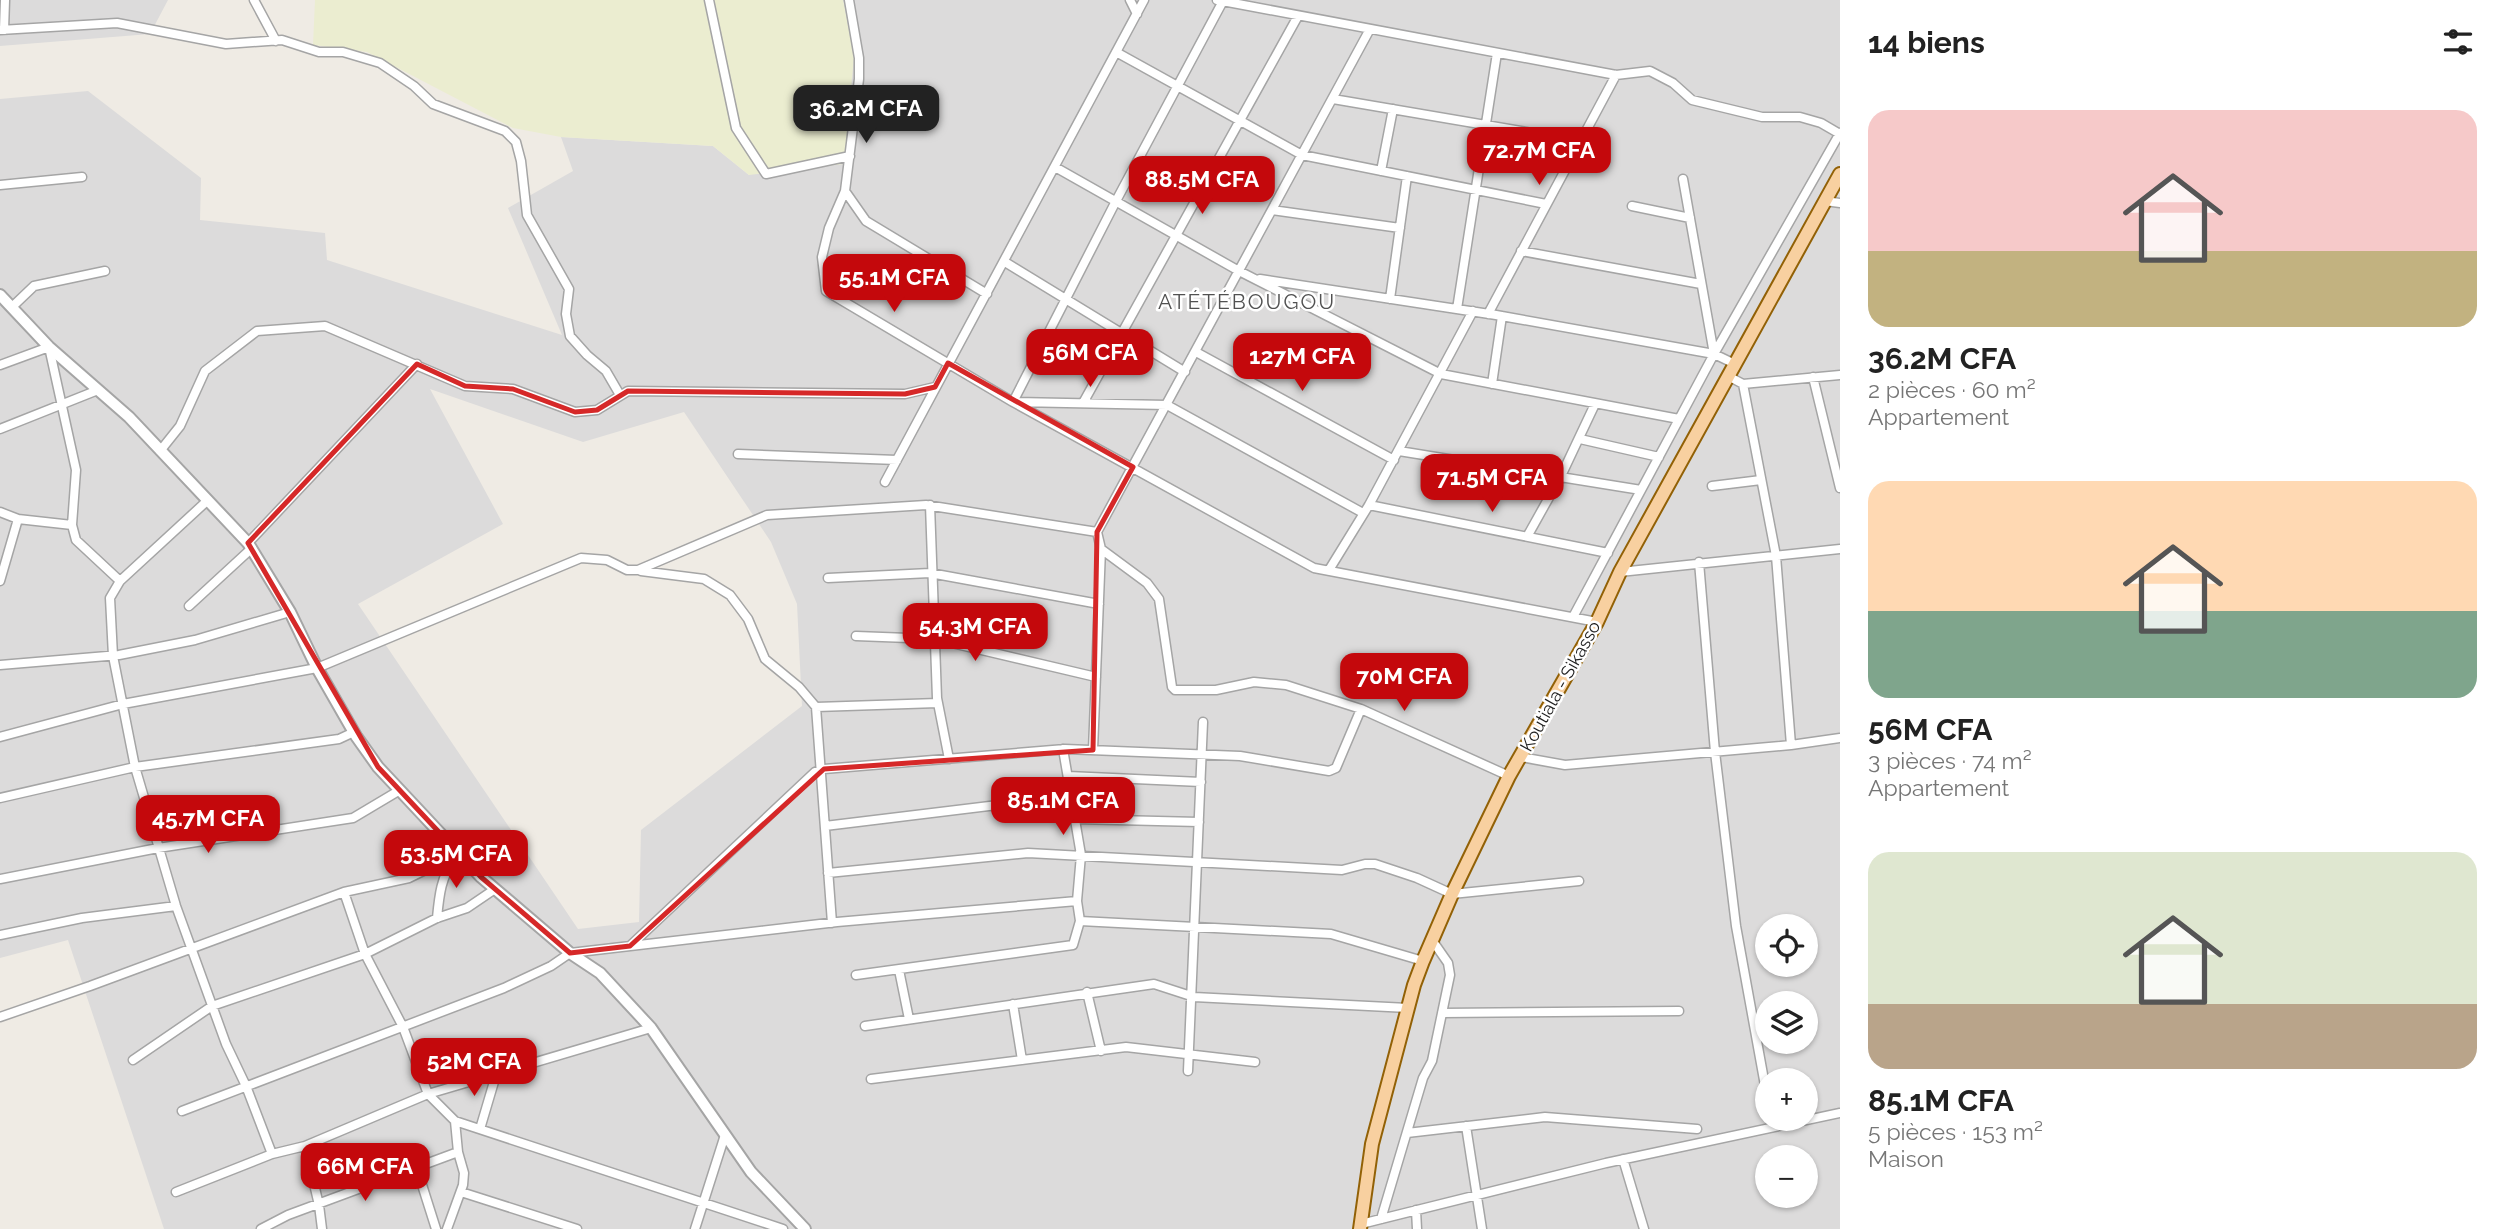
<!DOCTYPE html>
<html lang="fr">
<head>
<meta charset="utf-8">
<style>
  :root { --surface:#fff; --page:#f2f2f2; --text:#222; --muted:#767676; --accent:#c4080c }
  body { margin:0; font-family:Raleway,sans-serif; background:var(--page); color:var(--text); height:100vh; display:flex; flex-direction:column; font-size:26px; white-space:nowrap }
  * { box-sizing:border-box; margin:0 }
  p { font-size:23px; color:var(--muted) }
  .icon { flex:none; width:38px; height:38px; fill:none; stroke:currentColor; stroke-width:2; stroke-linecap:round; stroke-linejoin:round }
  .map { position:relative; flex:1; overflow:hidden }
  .sheet { display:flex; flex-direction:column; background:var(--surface); width:665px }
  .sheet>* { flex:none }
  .controls { position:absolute; left:1755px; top:914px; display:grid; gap:14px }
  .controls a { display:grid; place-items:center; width:63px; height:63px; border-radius:50%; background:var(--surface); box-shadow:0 2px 5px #0004; font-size:35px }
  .price { position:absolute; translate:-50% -60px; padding:0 16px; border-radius:14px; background:var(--accent); color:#fff; font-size:23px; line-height:46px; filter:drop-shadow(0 2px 4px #0008) }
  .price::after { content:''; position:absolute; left:50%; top:42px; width:21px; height:16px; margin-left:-10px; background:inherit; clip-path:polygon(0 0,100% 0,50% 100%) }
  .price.current { background:#222; color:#fff }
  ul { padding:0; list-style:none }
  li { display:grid; align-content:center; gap:14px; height:371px; padding:0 28px }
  li span { display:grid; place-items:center; height:217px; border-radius:21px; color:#555 }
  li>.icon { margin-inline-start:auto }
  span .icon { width:126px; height:126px; fill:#fffc; stroke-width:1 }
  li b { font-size:30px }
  h2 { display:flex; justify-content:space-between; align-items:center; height:84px; padding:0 28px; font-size:30px }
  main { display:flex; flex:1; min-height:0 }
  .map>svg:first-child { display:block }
</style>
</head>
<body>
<main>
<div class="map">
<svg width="1840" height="1229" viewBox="0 0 1840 1229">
  <rect width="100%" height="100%" fill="#efebe4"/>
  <path fill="#dcdbdb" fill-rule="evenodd" d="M0,0H168L150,34L0,46Z
    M843,0H1840V1229H164L68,940L0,958V99L88,91L201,178L200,220L325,233L327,260L562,335L508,208L573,171L561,137L713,146L749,175L854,57ZM430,389L583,442L684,412L771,542L797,604L802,706L641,830L639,922L578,929L358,604L503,524ZM1768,926H1806V964H1768ZM1768,1003H1806V1041H1768ZM1768,1080H1806V1118H1768ZM1768,1157H1806V1195H1768Z"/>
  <path fill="#ebedd0" d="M315,0H843L854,57L844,164L749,175L713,146L561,137L513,128L367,52L313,45Z"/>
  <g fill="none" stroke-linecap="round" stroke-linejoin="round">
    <g stroke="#a5a5a5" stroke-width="11">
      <path id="minor" d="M254,0L276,41
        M709,0L736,128L766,174L850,156
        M849,0L859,58V79L845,191L829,228L822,257L826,291L1013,402L1314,568L1597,622
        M1130,0L1137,14
        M1217,0L1616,75L1650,71L1673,83L1692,100L1762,117H1800L1821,123L1840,134
        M1223,1L1116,201L1013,402L1167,405L1363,513
        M0,30L117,23L226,44L282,40L319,52H343L380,63L414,86L433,104L505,131L516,142L521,161L527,215L569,289L566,314L570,336L587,355L606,371L620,395
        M4,30L5,0
        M1116,52L1302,155L1546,204
        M1333,99L1580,141
        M1055,167L1239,271L1441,374L1679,419
        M1381,171L1393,109
        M1683,179L1714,354
        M0,185L82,177
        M845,191L866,221L987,294
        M1825,201L1840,203
        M1632,206L1690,218
        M1272,210L1400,228
        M1521,251L1701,284
        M1005,262L1185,372
        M1260,279L1496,315L1714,354L1735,364
        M1390,299L1407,176
        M12,307L34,286L105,271
        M1457,309L1497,53
        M1488,314L1616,75
        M1196,352L1394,460
        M0,365L49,347L76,470L72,525L76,540L120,581L110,598L113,656L135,767L176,906L226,1044L246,1086L272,1154
        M1728,376L1743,384L1776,556L1791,745
        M1813,377L1840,488
        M1492,384L1502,316
        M1743,384L1840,375
        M1083,403L1298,16
        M0,429L98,390
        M1580,439L1659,457
        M160,451L180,426L205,371L257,331L325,326L465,386L513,389L575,412L597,410L628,391L905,394L935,387
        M1399,451L1641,490
        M738,454L897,460
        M885,482L1144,0
        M1712,486L1761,480
        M930,505L937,698L949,759
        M1369,505L1608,553
        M0,512L18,519L72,525
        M1528,535L1561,476L1595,404
        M248,543L417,364
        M1101,549L1147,583L1159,599L1172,687L1175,690H1216L1254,682L1286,685L1361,709L1509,776
        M1699,562L1715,752L1736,926L1768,1102
        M1329,570L1369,505L1473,311
        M641,571L704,579L730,595L748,619L765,659L799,687L816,707L832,923
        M1620,572L1840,549
        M828,578L930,573L1099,604
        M0,581L18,519
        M120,581L208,500
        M189,606L252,548
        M1573,617L1714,354L1840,133
        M856,636L935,639L1096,677
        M0,665L119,655L195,640L290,612
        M816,707L938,703
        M0,737L123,704L317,668L581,558L607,560L627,570H638L767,515L926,505L1097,532L1370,29
        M1093,750L1101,549L1097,532
        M1521,757L1565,765L1791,745L1840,738
        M1068,776L1201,782
        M0,798L135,767L339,739L354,732
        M1075,819L1199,822
        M825,826L1071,796
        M828,873L1028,853L1342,870L1365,864H1375L1417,878L1452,894L1579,881
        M0,879L158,848L353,818L400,790
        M344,892L365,954L403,1027L428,1094L455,1121L458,1152L464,1173L463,1185L447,1229
        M437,918C439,897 441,875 455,859
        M1080,921L1331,934L1423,961
        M0,935L82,918L176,906
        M631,945L815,772L824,769L1065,749L1240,756L1329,771L1336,768L1361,709
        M899,970L909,1019
        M856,975L1073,945L1080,921L1077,901L1081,855L1063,749
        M1087,992L1101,1051
        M1013,1004L1022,1060
        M1442,1013L1679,1011
        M0,1017L90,986L344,892L409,878L458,854
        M865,1026L1154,984L1194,997L1408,1008
        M133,1060L212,1006L365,954L437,918L467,908L495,889
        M1188,1071L1203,722
        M871,1079L1126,1047L1255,1062
        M182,1111L504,988L551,966L570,953L837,922L1077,901
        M455,1121L783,1229
        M1466,1126L1482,1229
        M480,1129L496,1075
        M1407,1133L1545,1117L1697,1129
        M305,1146L319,1205L322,1229
        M1623,1159L1644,1229
        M417,1169L436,1229
        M176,1192L272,1154L305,1146L428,1094L651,1028
        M461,1192L577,1229
        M1416,1210L1417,1229
        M1381,1219L1423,1078L1432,1061L1450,975L1448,963L1432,940
        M1361,1224L1606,1163L1840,1113
        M261,1229L288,1215L458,1152
        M695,1229L725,1135"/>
    </g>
    <g stroke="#a5a5a5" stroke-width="14">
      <path id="tertiary" d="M0,295L49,347L129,417L248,543L290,612L317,668L356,736L378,767L481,877L570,953L600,973L651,1028L751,1172L805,1229"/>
    </g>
    <g stroke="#926106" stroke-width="16">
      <path id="primary" d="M1360,1229L1372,1144L1414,985L1423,961L1452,894L1509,776L1597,622L1620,572L1840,174"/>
    </g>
    <use href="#minor" stroke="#fff" stroke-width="8"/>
    <use href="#tertiary" stroke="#fff" stroke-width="10"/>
    <use href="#primary" stroke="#f8d0a0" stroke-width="12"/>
  </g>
  <path fill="none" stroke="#d62828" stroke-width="5" stroke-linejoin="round" d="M948,363L1133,467L1097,532L1093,750L824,769L630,946L570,953L481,877L378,767L248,543L417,364L465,386L513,389L575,412L597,410L628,391L905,394L935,387Z"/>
  <g text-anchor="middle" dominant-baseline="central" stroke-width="5" stroke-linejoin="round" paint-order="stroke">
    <g font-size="18" fill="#1e1e1e" stroke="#fff">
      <text transform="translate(1560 686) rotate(-61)">Koutiala - Sikasso</text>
    </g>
    <g font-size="21" letter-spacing="2" fill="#515151" stroke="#fff">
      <text x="1247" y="301">ATÉTÉBOUGOU</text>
    </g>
  </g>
</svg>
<div class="controls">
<a><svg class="icon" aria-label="locate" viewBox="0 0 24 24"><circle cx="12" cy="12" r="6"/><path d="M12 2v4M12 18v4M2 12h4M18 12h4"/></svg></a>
<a><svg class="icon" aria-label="layers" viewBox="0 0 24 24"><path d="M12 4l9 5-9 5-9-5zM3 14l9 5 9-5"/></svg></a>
<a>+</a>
<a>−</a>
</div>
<b class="price current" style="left:866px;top:145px">36.2M CFA</b>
<b class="price" style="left:1539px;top:187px">72.7M CFA</b>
<b class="price" style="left:1202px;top:216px">88.5M CFA</b>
<b class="price" style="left:894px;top:314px">55.1M CFA</b>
<b class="price" style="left:1090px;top:389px">56M CFA</b>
<b class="price" style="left:1302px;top:393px">127M CFA</b>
<b class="price" style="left:1492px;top:514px">71.5M CFA</b>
<b class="price" style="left:975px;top:663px">54.3M CFA</b>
<b class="price" style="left:1404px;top:713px">70M CFA</b>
<b class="price" style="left:1063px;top:837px">85.1M CFA</b>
<b class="price" style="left:208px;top:855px">45.7M CFA</b>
<b class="price" style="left:456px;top:890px">53.5M CFA</b>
<b class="price" style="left:474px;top:1098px">52M CFA</b>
<b class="price" style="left:365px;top:1203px">66M CFA</b>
</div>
<section class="sheet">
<h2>14 biens<svg class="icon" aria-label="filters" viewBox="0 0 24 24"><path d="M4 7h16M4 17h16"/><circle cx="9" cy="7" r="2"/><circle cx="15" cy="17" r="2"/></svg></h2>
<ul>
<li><span style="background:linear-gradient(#f6c9c9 65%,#c2b280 0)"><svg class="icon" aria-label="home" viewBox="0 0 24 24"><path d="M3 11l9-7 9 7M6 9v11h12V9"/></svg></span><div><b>36.2M CFA</b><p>2 pièces · 60 m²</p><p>Appartement</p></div></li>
<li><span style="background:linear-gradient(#ffd9b3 60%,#7fa58c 0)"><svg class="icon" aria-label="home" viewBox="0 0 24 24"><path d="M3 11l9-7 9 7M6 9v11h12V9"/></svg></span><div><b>56M CFA</b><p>3 pièces · 74 m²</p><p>Appartement</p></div></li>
<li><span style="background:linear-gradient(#dfe7d0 70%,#b9a48a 0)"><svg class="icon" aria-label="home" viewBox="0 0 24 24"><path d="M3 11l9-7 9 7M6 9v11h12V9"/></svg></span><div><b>85.1M CFA</b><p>5 pièces · 153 m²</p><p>Maison</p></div></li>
</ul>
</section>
</main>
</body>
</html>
